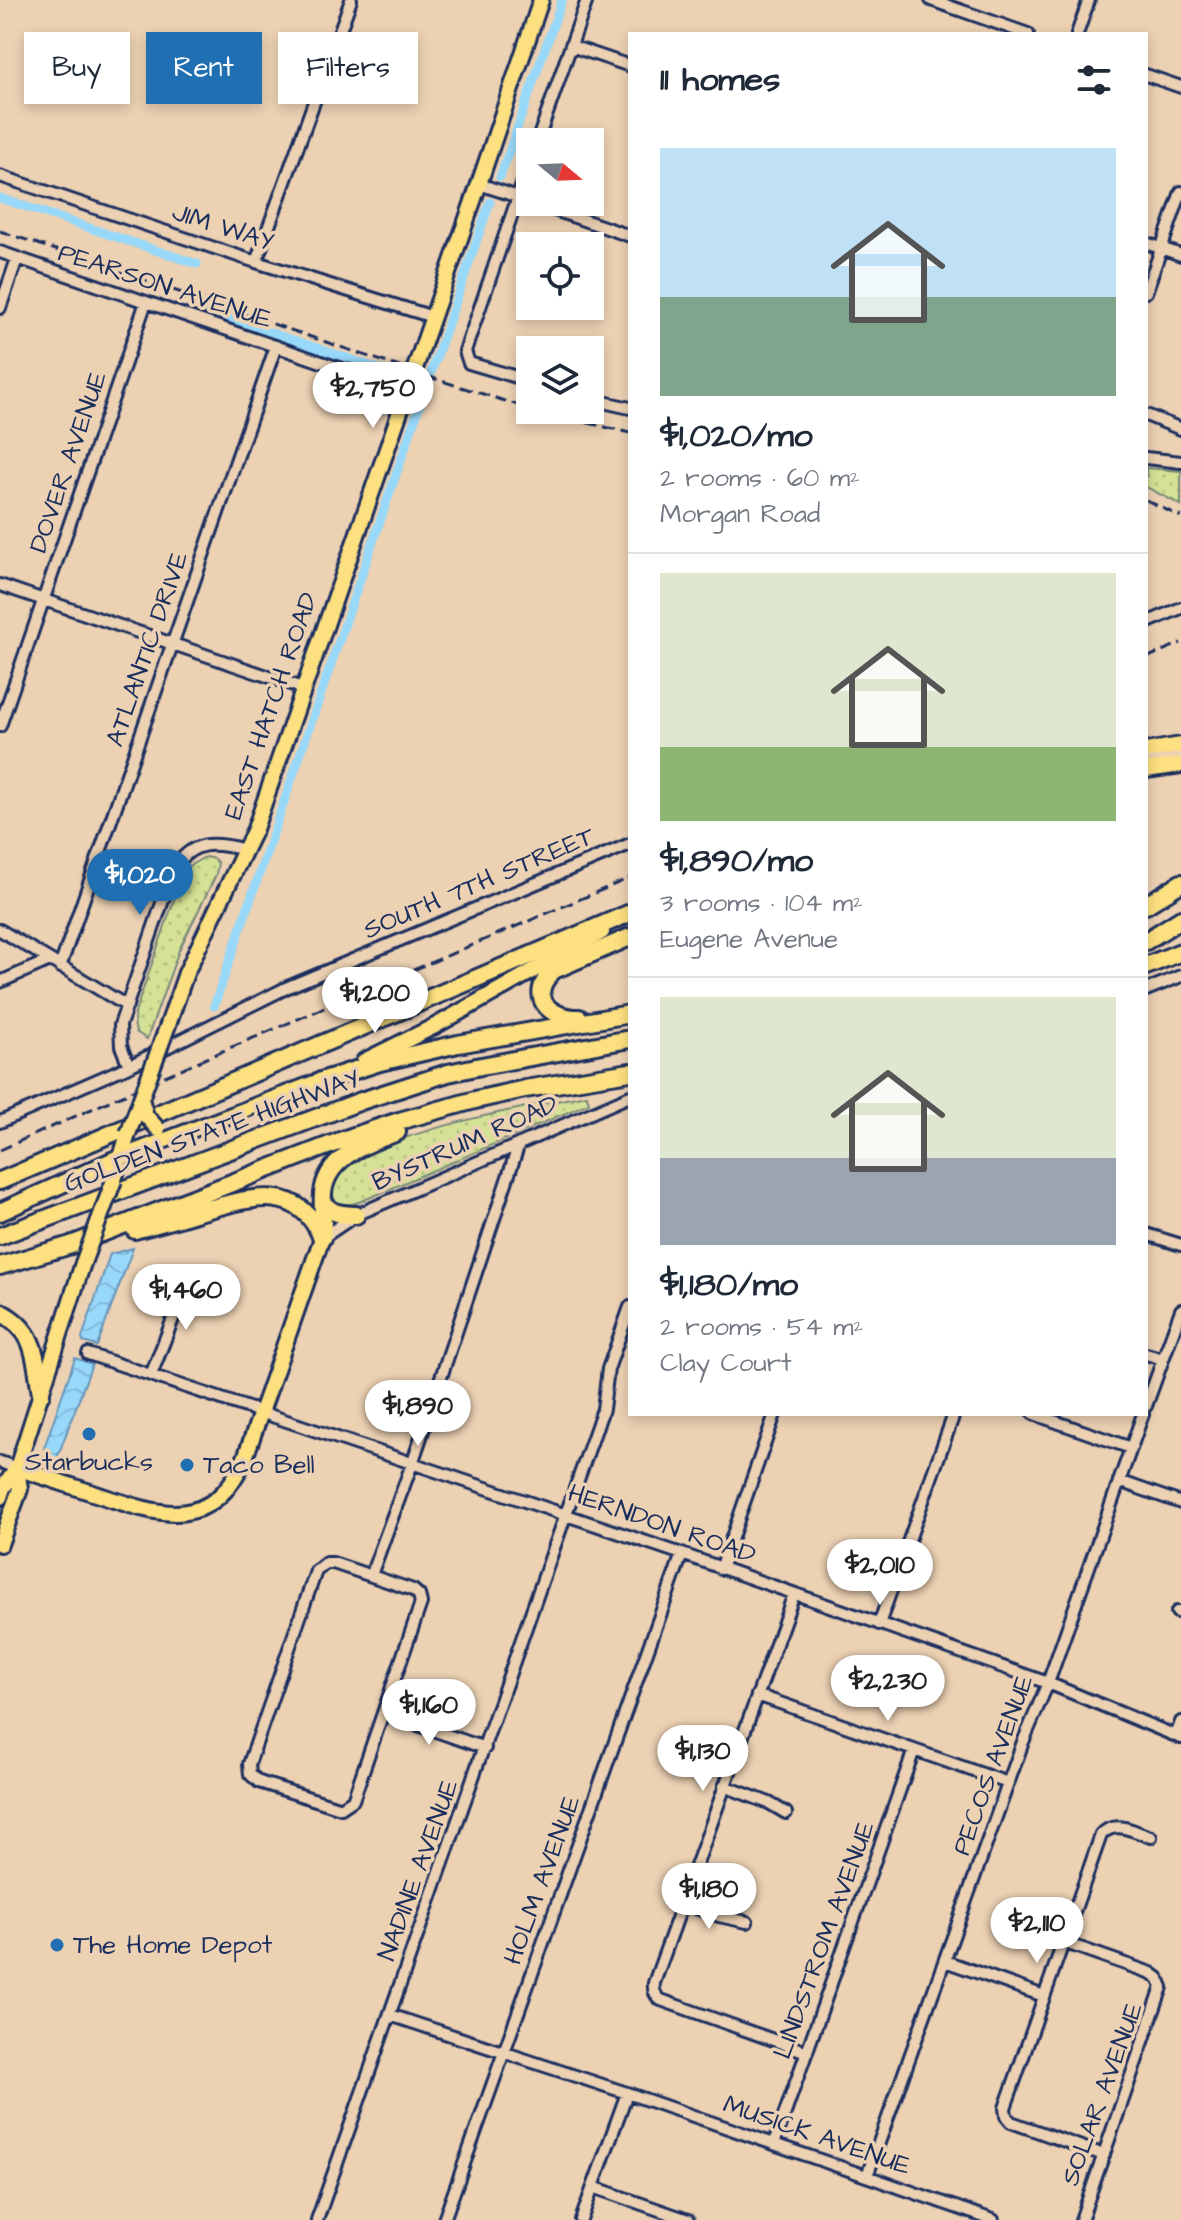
<!DOCTYPE html>
<html lang="en">
<head>
<meta charset="utf-8">
<style>
  :root { --surface:#fff; --page:#f6f6f7; --text:#1f2937; --muted:#747a83; --line:#e0e1e3; --accent:#1f6fb2 }
  body { margin:0; font-family:"Architects Daughter",sans-serif; background:var(--page); color:var(--text); height:100vh; display:flex; flex-direction:column; font-size:30px; white-space:nowrap }
  * { box-sizing:border-box; margin:0 }
  p { font-size:26px; color:var(--muted) }
  .icon { flex:none; width:44px; height:44px; fill:none; stroke:currentColor; stroke-width:2; stroke-linecap:round; stroke-linejoin:round }
  .map { position:relative; flex:1; overflow:hidden }
  .panel { position:absolute; left:628px; top:32px; width:520px; height:1384px; display:flex; flex-direction:column; background:var(--surface); border-radius:0px; box-shadow:0 4px 12px #0003 }
  .panel>* { flex:none }
  .hud { position:absolute; left:24px; top:32px; width:484px; height:72px; display:flex; gap:16px }
  .needle { width:52px; rotate:109deg }
  .fabs { position:absolute; left:516px; top:128px; display:grid; gap:16px }
  .fabs a { display:grid; place-items:center; width:88px; height:88px; border-radius:0px; background:var(--surface); box-shadow:0 4px 12px #0003; font-size:40px }
  .price { position:absolute; translate:-50% -68px; padding:0 18px; border-radius:28px; background:#fff; color:#222; font-size:26px; line-height:52px; filter:drop-shadow(0 2px 4px #0008) }
  .price::after { content:''; position:absolute; left:50%; top:48px; width:24px; height:18px; margin-left:-12px; background:inherit; clip-path:polygon(0 0,100% 0,50% 100%) }
  .price.selected { background:var(--accent); color:#fff }
  ul { padding:0; list-style:none }
  li { display:grid; align-content:center; gap:16px; height:424px; padding:0 32px }
  li+li { border-top:2px solid var(--line) }
  li span { display:grid; place-items:center; height:248px; border-radius:0px; color:#555 }
  li>.icon { margin-inline-start:auto }
  span .icon { width:144px; height:144px; fill:#fffc; stroke-width:1 }
  li b { font-size:34px }
  h2 { display:flex; justify-content:space-between; align-items:center; height:96px; padding:0 32px; font-size:34px }
  .pill { padding:0 28px; border-radius:0px; background:var(--surface); box-shadow:0 4px 12px #0003; font-size:28px; line-height:72px }
  .pill.selected { background:var(--accent); color:#fff }
  .map>svg:first-child { display:block }
</style>
</head>
<body>
<div class="map">
<svg width="1181" height="2220" viewBox="0 0 1181 2220">
  <defs>
    <pattern id="grass-dots" width="8" height="8" patternUnits="userSpaceOnUse" patternTransform="scale(2)"><rect width="8" height="8" fill="#d5e295"/><path d="M2 2h.1M6 6h.1" fill="none" stroke="#b6c283" stroke-width="1.8" stroke-linecap="round"/></pattern>
    <pattern id="water-waves" width="16" height="10" patternUnits="userSpaceOnUse" patternTransform="scale(2)"><rect width="16" height="10" fill="#98d8f9"/><path d="M0 5q4-4 8 0t8 0" fill="none" stroke="#82bad8"/></pattern>
  </defs>
  <rect width="100%" height="100%" fill="#ecd1b3"/>
  <filter id="ink" filterUnits="userSpaceOnUse"><feTurbulence type="fractalNoise" baseFrequency=".0125" numOctaves="2"/><feDisplacementMap in="SourceGraphic" scale="16" xChannelSelector="R" yChannelSelector="G"/><feConvolveMatrix kernelMatrix="1 2 1 2 8 2 1 2 1" color-interpolation-filters="sRGB"/></filter>
  <g filter="url(#ink)">
    <path fill="url(#grass-dots)" stroke="#78887a" stroke-width="2" d="M1146,468L1181,471V505L1146,487Z
      M205,857L214,859L218,863L216,875L179,950L147,1039L136,1032C133,1021 134,1014 138,1004L182,877L189,866Z
      M587,1095L589,1103L362,1201L345,1206L335,1202C330,1190 332,1177 341,1168C356,1153 377,1148 396,1141C458,1119 522,1108 587,1095Z"/>
    <path fill="url(#water-waves)" stroke="#6694bb" stroke-width="2" d="M133,1248L97,1346L83,1342L82,1338L110,1254Z
      M75,1358L92,1364L56,1461L45,1455L44,1448Z"/>
    <g fill="none" stroke-linecap="round" stroke-linejoin="round">
      <path stroke="#98d8f9" stroke-width="9" d="M500,177L562,0
        M0,198L197,264
        M204,307L212,313L400,376
        M431,373L490,202
        M214,1006L428,381"/>
      <g stroke="#1b2f5e" stroke-width="16">
        <path id="minor" d="M931,0L1028,34
          M1077,34L1089,0
          M571,46L630,66
          M1146,75L1181,87
          M537,142L587,0
          M530,162L465,351L469,363L530,381
          M0,176L256,262L433,317
          M479,184L521,198
          M531,202L630,236
          M1146,243L1181,255
          M0,252L339,368L409,387
          M256,262L351,0
          M1146,292L1181,192
          M0,308L17,259
          M590,399L630,408
          M1146,415L1181,429
          M1146,458L1181,462
          M0,585L302,688
          M1146,623L1181,608
          M0,726L146,302
          M1146,760L1181,754
          M0,930L127,1006
          M60,967L276,346
          M0,982L50,960
          M1146,990L1181,976
          M129,1066L121,1046L120,1025L173,871C191,839 214,842 246,850
          M0,1122L129,1066L288,987L630,844
          M1146,1234L1181,1245
          M322,1238L356,1215L630,1096
          M88,1354L682,1554L1048,1683L1181,1738
          M1146,1354L1163,1359
          M151,1375L189,1278
          M1146,1406L1181,1310
          M1034,1414L1131,1448
          M0,1462L17,1468
          M1119,1481L1181,1503
          M326,1563H333L413,1590L419,1595L421,1603L353,1800L341,1808L259,1782L250,1774L249,1764L316,1571Z
          M721,1569L775,1414
          M371,1575L412,1464L519,1144
          M794,1594L654,1983C653,1991 655,1996 661,2000L807,2052
          M1177,1612H1181
          M879,1624L954,1414
          M757,1695L1008,1783
          M383,1713L485,1748
          M1176,1736L1181,1722
          M724,1786L769,1803L786,1813
          M682,1903L719,1916L747,1922
          M1063,1942L1151,1973L1158,1978L1162,1987L1081,2220
          M945,1961L1044,1996
          M390,2015L627,2093L993,2220
          M774,2144L914,1750
          M1104,2155L1011,2122L1006,2116L1005,2108L1101,1835C1115,1819 1134,1832 1151,1837
          M867,2176L1023,1742L1048,1683L1143,1414
          M593,2187L688,2220
          M317,2220L603,1409L608,1369L630,1307
          M444,2220L682,1554
          M581,2220L627,2093"/>
      </g>
      <g stroke="#1b2f5e" stroke-width="20">
        <path id="major" d="M1146,751L1181,745
          M1146,770L1181,765
          M169,1022L186,973L255,829L479,184L541,0
          M364,1061L435,1026L602,932
          M121,1157L330,1077
          M114,1180L128,1134
          M17,1468C45,1477 72,1486 99,1495C162,1516 212,1533 245,1458L322,1238
          M0,1497L3,1488L17,1468L83,1263
          M0,1544L20,1489L17,1468"/>
      </g>
      <g stroke="#1b2f5e" stroke-width="22">
        <path id="highway" d="M1146,905L1181,883
          M1146,941L1181,919
          M1146,966L1181,952
          M579,1018C547,1018 527,995 554,970L630,937
          M321,1081L380,1062L458,1044L630,1014
          M0,1181L630,913
          M324,1203C332,1215 343,1214 356,1215
          M0,1212L121,1157
          M135,1230C157,1224 180,1218 202,1211C249,1198 298,1181 322,1238
          M0,1236L361,1101L448,1073L481,1066L630,1039
          M322,1236C324,1222 322,1207 323,1193C327,1155 368,1144 397,1132
          M0,1266L71,1245L348,1138L399,1121L475,1100L525,1089L630,1072
          M0,1312C37,1331 35,1358 41,1394"/>
      </g>
      <use href="#minor" stroke="#ecd1b3" stroke-width="10"/>
      <use href="#major" stroke="#fde080" stroke-width="14"/>
      <use href="#highway" stroke="#fde080" stroke-width="16"/>
      <path stroke="#1b2f5e" stroke-width="3" stroke-dasharray="12 6" stroke-linecap="butt" d="M0,231L414,372L530,409
        M534,410L630,433
        M1146,500L1181,517
        M1146,658L1181,643
        M0,1150L192,1064L630,878"/>
      <g stroke="#1b2f5e" stroke-width="20" stroke-linecap="butt">
        <path id="major-bridge" d="M141,1099L146,1116L158,1129
          M128,1134L169,1022
          M83,1263L114,1180"/>
      </g>
      <use href="#major-bridge" stroke="#fde080" stroke-width="14"/>
    </g>
  </g>
  <g fill="#1f6fb2" stroke="#ecd1b3" stroke-width="3">
    <circle cx="89" cy="1434" r="8"/>
    <circle cx="187" cy="1465" r="8"/>
    <circle cx="57" cy="1945" r="8"/>
  </g>
  <g text-anchor="middle" dominant-baseline="central" stroke-width="7" stroke-linejoin="round" paint-order="stroke">
    <g font-size="26" fill="#1b2f5e" stroke="#ecd1b3">
      <text transform="translate(223 227) rotate(18)">JIM WAY</text>
      <text transform="translate(165 286) rotate(18)">PEARSON AVENUE</text>
      <text transform="translate(68 462) rotate(-71)">DOVER AVENUE</text>
      <text transform="translate(147 649) rotate(-71)">ATLANTIC DRIVE</text>
      <text transform="translate(271 706) rotate(-71)">EAST HATCH ROAD</text>
      <text transform="translate(479 883) rotate(-23)">SOUTH 7TH STREET</text>
      <text transform="translate(212 1131) rotate(-20)">GOLDEN STATE HIGHWAY</text>
      <text transform="translate(465 1143) rotate(-24)">BYSTRUM ROAD</text>
      <text transform="translate(662 1524) rotate(19)">HERNDON ROAD</text>
      <text transform="translate(993 1765) rotate(-70)">PECOS AVENUE</text>
      <text transform="translate(418 1870) rotate(-70)">NADINE AVENUE</text>
      <text transform="translate(542 1880) rotate(-70)">HOLM AVENUE</text>
      <text transform="translate(824 1940) rotate(-70)">LINDSTROM AVENUE</text>
      <text transform="translate(1102 2094) rotate(-70)">SOLAR AVENUE</text>
      <text transform="translate(817 2135) rotate(19)">MUSICK AVENUE</text>
    </g>
    <g font-size="26" fill="#1b2f5e" stroke="#ecd1b3" text-anchor="start">
      <text x="89" y="1462" text-anchor="middle">Starbucks</text>
      <text x="203" y="1465">Taco Bell</text>
      <text x="73" y="1945">The Home Depot</text>
    </g>
  </g>
</svg>
<div class="fabs">
<a><svg class="needle" viewBox="-14 -14 28 28"><path d="M0-13l5 13h-10z" fill="#e53935"/><path d="M0 13l5-13h-10z" fill="#747a83"/></svg></a>
<a><svg class="icon" aria-label="locate" viewBox="0 0 24 24"><circle cx="12" cy="12" r="6"/><path d="M12 2v4M12 18v4M2 12h4M18 12h4"/></svg></a>
<a><svg class="icon" aria-label="layers" viewBox="0 0 24 24"><path d="M12 4l9 5-9 5-9-5zM3 14l9 5 9-5"/></svg></a>
</div>
<b class="price" style="left:373px;top:430px">$2,750</b>
<b class="price selected" style="left:140px;top:917px">$1,020</b>
<b class="price" style="left:375px;top:1035px">$1,200</b>
<b class="price" style="left:186px;top:1332px">$1,460</b>
<b class="price" style="left:418px;top:1448px">$1,890</b>
<b class="price" style="left:880px;top:1607px">$2,010</b>
<b class="price" style="left:888px;top:1723px">$2,230</b>
<b class="price" style="left:429px;top:1747px">$1,160</b>
<b class="price" style="left:703px;top:1793px">$1,130</b>
<b class="price" style="left:709px;top:1931px">$1,180</b>
<b class="price" style="left:1037px;top:1965px">$2,110</b>
<div class="hud">
<a class="pill">Buy</a>
<a class="pill selected">Rent</a>
<a class="pill">Filters</a>
</div>
<section class="panel">
<h2>11 homes<svg class="icon" aria-label="filters" viewBox="0 0 24 24"><path d="M4 7h16M4 17h16"/><circle cx="9" cy="7" r="2"/><circle cx="15" cy="17" r="2"/></svg></h2>
<ul>
<li><span style="background:linear-gradient(#bfe0f5 60%,#7fa58c 0)"><svg class="icon" aria-label="home" viewBox="0 0 24 24"><path d="M3 11l9-7 9 7M6 9v11h12V9"/></svg></span><div><b>$1,020/mo</b><p>2 rooms · 60 m²</p><p>Morgan Road</p></div></li>
<li><span style="background:linear-gradient(#dfe7d0 70%,#8fb573 0)"><svg class="icon" aria-label="home" viewBox="0 0 24 24"><path d="M3 11l9-7 9 7M6 9v11h12V9"/></svg></span><div><b>$1,890/mo</b><p>3 rooms · 104 m²</p><p>Eugene Avenue</p></div></li>
<li><span style="background:linear-gradient(#dfe7d0 65%,#9aa5b1 0)"><svg class="icon" aria-label="home" viewBox="0 0 24 24"><path d="M3 11l9-7 9 7M6 9v11h12V9"/></svg></span><div><b>$1,180/mo</b><p>2 rooms · 54 m²</p><p>Clay Court</p></div></li>
</ul>
</section>
</div>
</body>
</html>
